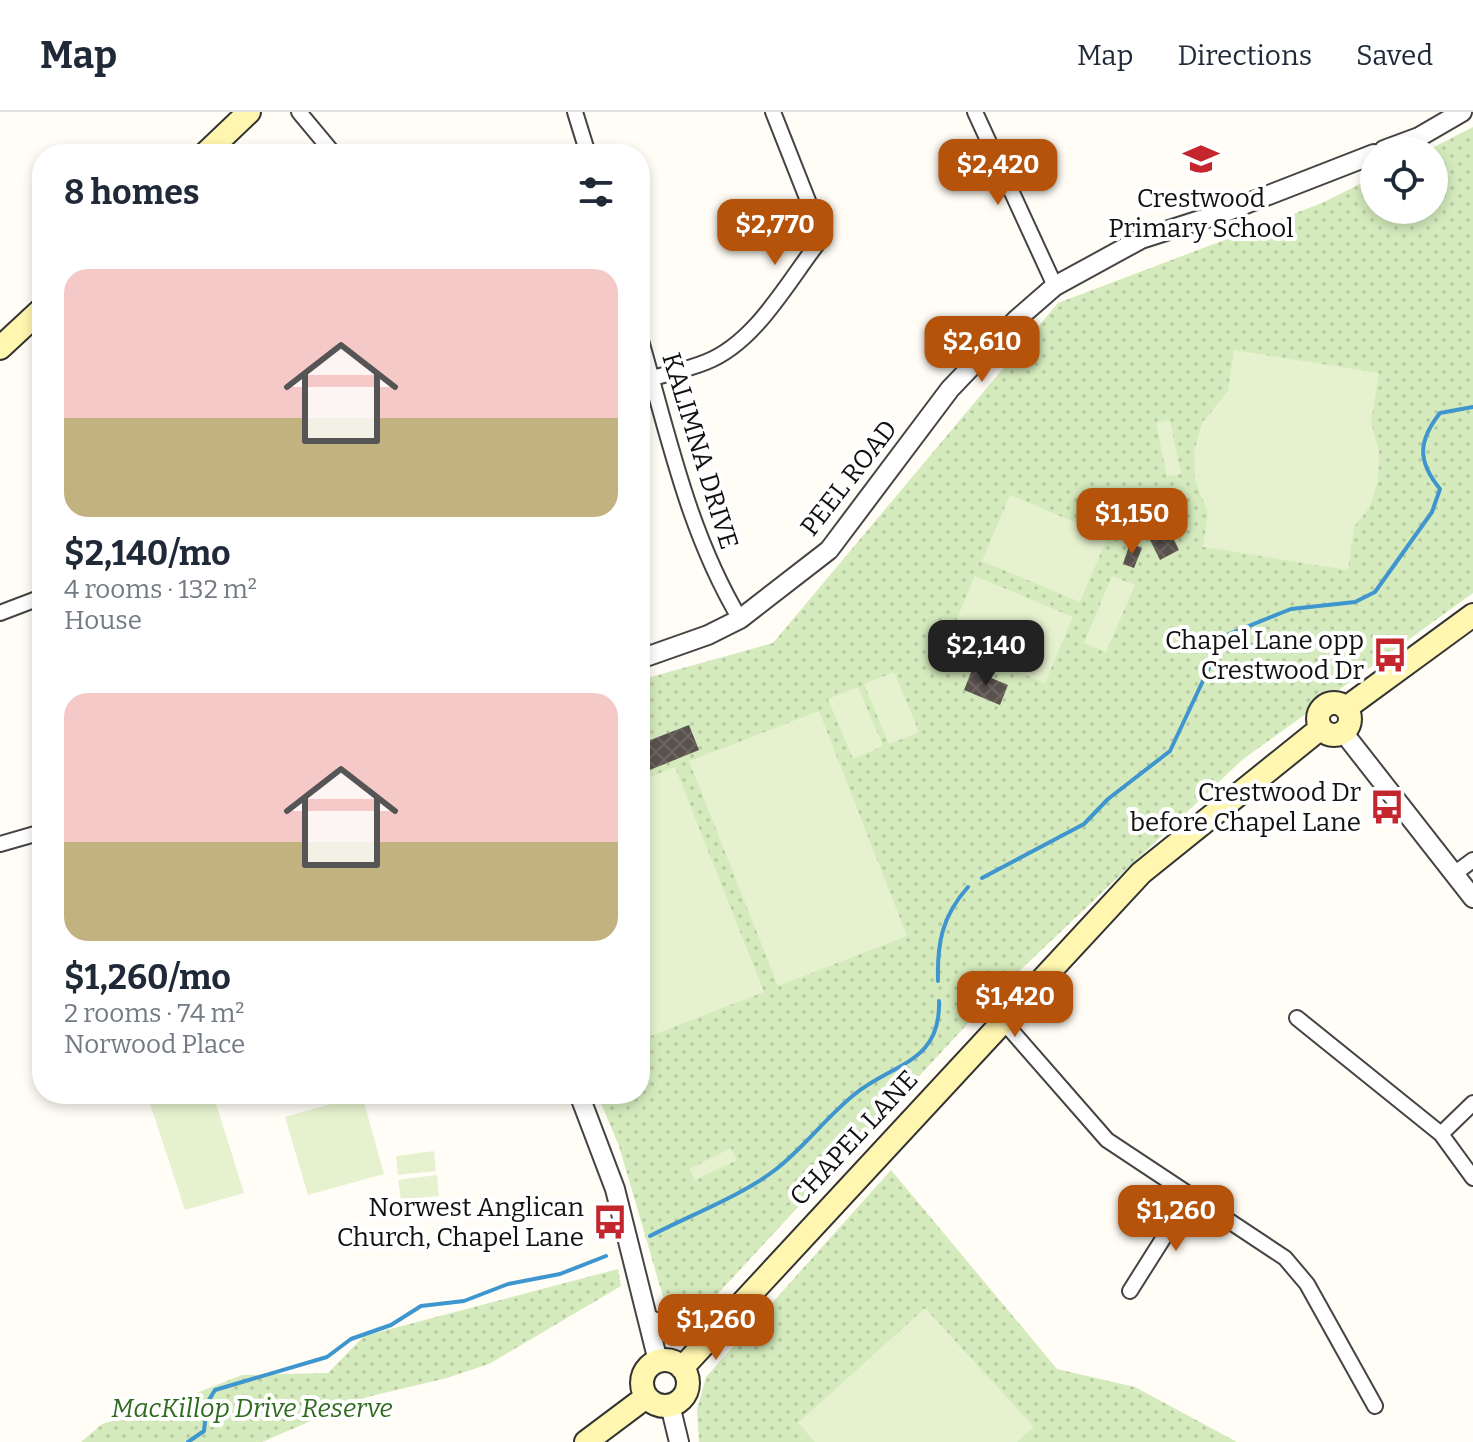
<!DOCTYPE html>
<html lang="en">
<head>
<meta charset="utf-8">
<style>
  :root { --surface:#fff; --page:#f6f6f7; --text:#1f2937; --muted:#747a83; --line:#e0e1e3; --accent:#b45309 }
  body { margin:0; font-family:Bitter,serif; background:var(--page); color:var(--text); height:100vh; display:flex; flex-direction:column; font-size:30px; white-space:nowrap }
  * { box-sizing:border-box; margin:0 }
  p { font-size:26px; color:var(--muted) }
  .icon { flex:none; width:44px; height:44px; fill:none; stroke:currentColor; stroke-width:2; stroke-linecap:round; stroke-linejoin:round }
  .map { position:relative; flex:1; overflow:hidden }
  .details { position:absolute; left:32px; top:32px; width:618px; height:960px; display:flex; flex-direction:column; background:var(--surface); border-radius:32px; box-shadow:0 4px 12px #0003 }
  .details>* { flex:none }
  .tools { position:absolute; left:1360px; top:24px; display:grid; gap:16px }
  .tools a { display:grid; place-items:center; width:88px; height:88px; border-radius:50%; background:var(--surface); box-shadow:0 4px 12px #0003; font-size:40px }
  .price { position:absolute; translate:-50% -68px; padding:0 18px; border-radius:16px; background:var(--accent); color:#fff; font-size:26px; line-height:52px; filter:drop-shadow(0 2px 4px #0008) }
  .price::after { content:''; position:absolute; left:50%; top:48px; width:24px; height:18px; margin-left:-12px; background:inherit; clip-path:polygon(0 0,100% 0,50% 100%) }
  .price.active { background:#222; color:#fff }
  ul { padding:0; list-style:none }
  li { display:grid; align-content:center; gap:16px; height:424px; padding:0 32px }
  li span { display:grid; place-items:center; height:248px; border-radius:24px; color:#555 }
  li>.icon { margin-inline-start:auto }
  span .icon { width:144px; height:144px; fill:#fffc; stroke-width:1 }
  li b { font-size:34px }
  h2 { display:flex; justify-content:space-between; align-items:center; height:96px; padding:0 32px; font-size:34px }
  header { display:flex; align-items:center; gap:48px; box-sizing:border-box; height:112px; padding:0 40px; background:var(--surface); border-bottom:2px solid var(--line) }
  header strong { font-size:38px }
  nav { display:flex; gap:44px; margin-inline-start:auto; font-size:28px }
  .map>svg:first-child { display:block }
</style>
</head>
<body>
<header>
<strong>Map</strong>
<nav><a>Map</a><a>Directions</a><a>Saved</a></nav>
</header>
<div class="map">
<svg width="1473" height="1330" viewBox="0 0 1473 1330">
  <defs>
    <pattern id="park-dots" width="8" height="8" patternUnits="userSpaceOnUse" patternTransform="scale(2)"><rect width="8" height="8" fill="#d5ebbd"/><path d="M2 2h.1M6 6h.1" fill="none" stroke="#b6c8a1" stroke-width="1.8" stroke-linecap="round"/></pattern>
    <pattern id="building-cross-hatch" width="8" height="8" patternUnits="userSpaceOnUse" patternTransform="scale(2)"><rect width="8" height="8" fill="#5a524d"/><path d="M0 0l8 8M0 8l8-8" fill="none" stroke="#6d6662"/></pattern>
  </defs>
  <rect width="100%" height="100%" fill="#fffdf5"/>
  <path fill="url(#park-dots)" d="M1473,15V481L1242,648L997,880L700,1201L686,1207L666,1195L619,1034L597,982H640V568L773,531L1058,191L1322,91L1374,65V98H1434V38H1428Z
    M891,1058L1057,1257L1135,1275L1237,1330H699L697,1297L706,1265Z
    M618,1157L621,1174L489,1252L447,1266L367,1285L262,1330H81L102,1312L166,1293L242,1263L328,1261L364,1224Z"/>
  <path fill="#e6f2cf" d="M1234,238L1379,261L1371,310L1379,339L1378,369L1369,396L1354,415L1348,458L1203,435L1208,401L1195,368L1194,340L1202,311L1228,279Z
    M1170,308L1181,362L1167,364L1156,311Z
    M1010,383L1108,424L1080,490L982,449Z
    M975,464L1073,505L1045,571L947,530Z
    M1112,464L1135,473L1106,540L1084,531Z
    M894,560L919,620L889,632L864,572Z
    M858,575L883,634L853,647L828,587Z
    M819,599L907,824L778,874L689,649Z
    M675,655L764,880L640,928V669Z
    M172,982H213L244,1081L185,1098L149,989Z
    M362,983L384,1062L308,1083L285,1005Z
    M731,1036L737,1048L695,1068L689,1057Z
    M434,1039L436,1059L398,1063L396,1044Z
    M437,1063L439,1084L401,1088L398,1068Z
    M925,1196L1034,1315L1017,1330H815L798,1311Z"/>
  <g fill="none" stroke-linecap="round" stroke-linejoin="round">
    <path stroke="#3f96cf" stroke-width="4" d="M982,766L1084,712L1108,687L1170,639L1224,524L1291,497L1355,490L1375,480L1432,400L1440,377C1417,349 1418,329 1440,301L1473,295
      M938,869C937,831 942,804 968,775
      M650,1124C688,1104 741,1084 775,1058C804,1036 826,1005 855,982C893,951 941,951 939,889
      M188,1330L204,1319L207,1291L215,1278L327,1245L351,1227L391,1213L421,1194L464,1189L508,1172L560,1162L606,1144"/>
  </g>
  <path fill="url(#building-cross-hatch)" d="M1165,410L1179,438L1160,448L1146,420Z
    M1130,431L1142,436L1134,456L1123,452Z
    M972,558L1008,573L1000,593L964,578Z
    M689,613L699,638L640,662V632Z"/>
  <g fill="none" stroke-linecap="round" stroke-linejoin="round">
    <g stroke="#444" stroke-width="18">
      <path id="minor" d="M299,0L334,42
        M575,0L588,42
        M975,0L1055,174
        M640,225C668,322 688,420 740,507
        M652,266C670,261 689,257 706,250C755,231 787,171 818,131V114L773,0
        M0,501L42,485
        M0,732L42,720
        M1454,762L1473,748
        M1297,906L1441,1022L1473,1066
        M1002,908L1107,1028L1285,1146L1307,1172L1375,1294
        M1441,1022L1473,991
        M1130,1179L1190,1084"/>
    </g>
    <g stroke="#444" stroke-width="22">
      <path id="tertiary" d="M1384,38L1419,25L1462,0
        M640,547L708,523L740,507L829,438L950,277L1016,208L1055,174L1141,127L1225,100L1374,42
        M1343,620L1473,786
        M579,982L615,1077L658,1249
        M649,1207C673,1219 689,1223 716,1216
        M670,1293L679,1330"/>
    </g>
    <g stroke="#333" stroke-width="26">
      <path id="secondary" d="M205,42L249,0
        M0,236L42,197
        M1318 607a16 16 0 1 1 32 0a16 16 0 1 1-32 0Z
        M1346,596L1473,503
        M642 1271a23 23 0 1 1 46 0a23 23 0 1 1-46 0Z
        M682,1256L1141,761L1321,616
        M586,1330L646,1285"/>
    </g>
    <use href="#minor" stroke="#fff" stroke-width="14"/>
    <use href="#tertiary" stroke="#fff" stroke-width="18"/>
    <use href="#secondary" stroke="#fff6b0" stroke-width="22"/>
  </g>
  <defs>
    <g id="school-bare" transform="scale(2.76)"><path d="M0-5L7-2L0 1L-7-2ZM-4 1L0 2.5L4 1V4Q0 6-4 4Z" fill="#c4262e" stroke="#fff" stroke-width="2.5" paint-order="stroke"/></g>
    <g id="bus-bare" transform="scale(2.76)"><path d="M-5-6H5V4H4V6H2V4H-2V6H-4V4H-5ZM-3.5-4V0h7V-4ZM-3.5 1.2v1.5H-2V1.2ZM2 1.2v1.5H3.5V1.2Z" fill="#c4262e" stroke="#fff" stroke-width="2.5" paint-order="stroke"/></g>
  </defs>
  <g fill-rule="evenodd">
    <use href="#school-bare" x="1201" y="47"/>
    <use href="#bus-bare" x="1390" y="543"/>
    <use href="#bus-bare" x="1387" y="695"/>
    <use href="#bus-bare" x="610" y="1110"/>
  </g>
  <g text-anchor="middle" dominant-baseline="central" stroke-width="8" stroke-linejoin="round" paint-order="stroke">
    <g font-size="26" fill="#111" stroke="#fff" text-anchor="end">
      <text x="1201" y="86" text-anchor="middle">Crestwood<tspan x="1201" dy="30">Primary School</tspan></text>
      <text x="1364" y="528">Chapel Lane opp<tspan x="1364" dy="30">Crestwood Dr</tspan></text>
      <text x="1361" y="680">Crestwood Dr<tspan x="1361" dy="30">before Chapel Lane</tspan></text>
      <text x="584" y="1095">Norwest Anglican<tspan x="584" dy="30">Church, Chapel Lane</tspan></text>
    </g>
    <g font-size="26" fill="#111" stroke="#fff">
      <text transform="translate(700 339) rotate(73)">KALIMNA DRIVE</text>
      <text transform="translate(849 366) rotate(-52)">PEEL ROAD</text>
      <text transform="translate(854 1026) rotate(-47)">CHAPEL LANE</text>
    </g>
    <g font-size="26" font-style="italic" fill="#2f6b1f" stroke="#fff">
      <text x="252" y="1296">MacKillop Drive Reserve</text>
    </g>
  </g>
</svg>
<div class="tools">
<a><svg class="icon" aria-label="locate" viewBox="0 0 24 24"><circle cx="12" cy="12" r="6"/><path d="M12 2v4M12 18v4M2 12h4M18 12h4"/></svg></a>
</div>
<b class="price" style="left:998px;top:95px">$2,420</b>
<b class="price" style="left:775px;top:155px">$2,770</b>
<b class="price" style="left:982px;top:272px">$2,610</b>
<b class="price" style="left:1132px;top:444px">$1,150</b>
<b class="price active" style="left:986px;top:576px">$2,140</b>
<b class="price" style="left:1015px;top:927px">$1,420</b>
<b class="price" style="left:1176px;top:1141px">$1,260</b>
<b class="price" style="left:716px;top:1250px">$1,260</b>
<section class="details">
<h2>8 homes<svg class="icon" aria-label="filters" viewBox="0 0 24 24"><path d="M4 7h16M4 17h16"/><circle cx="9" cy="7" r="2"/><circle cx="15" cy="17" r="2"/></svg></h2>
<ul>
<li><span style="background:linear-gradient(#f6c9c9 60%,#c2b280 0)"><svg class="icon" aria-label="home" viewBox="0 0 24 24"><path d="M3 11l9-7 9 7M6 9v11h12V9"/></svg></span><div><b>$2,140/mo</b><p>4 rooms · 132 m²</p><p>House</p></div></li>
<li><span style="background:linear-gradient(#f6c9c9 60%,#c2b280 0)"><svg class="icon" aria-label="home" viewBox="0 0 24 24"><path d="M3 11l9-7 9 7M6 9v11h12V9"/></svg></span><div><b>$1,260/mo</b><p>2 rooms · 74 m²</p><p>Norwood Place</p></div></li>
</ul>
</section>
</div>
</body>
</html>
